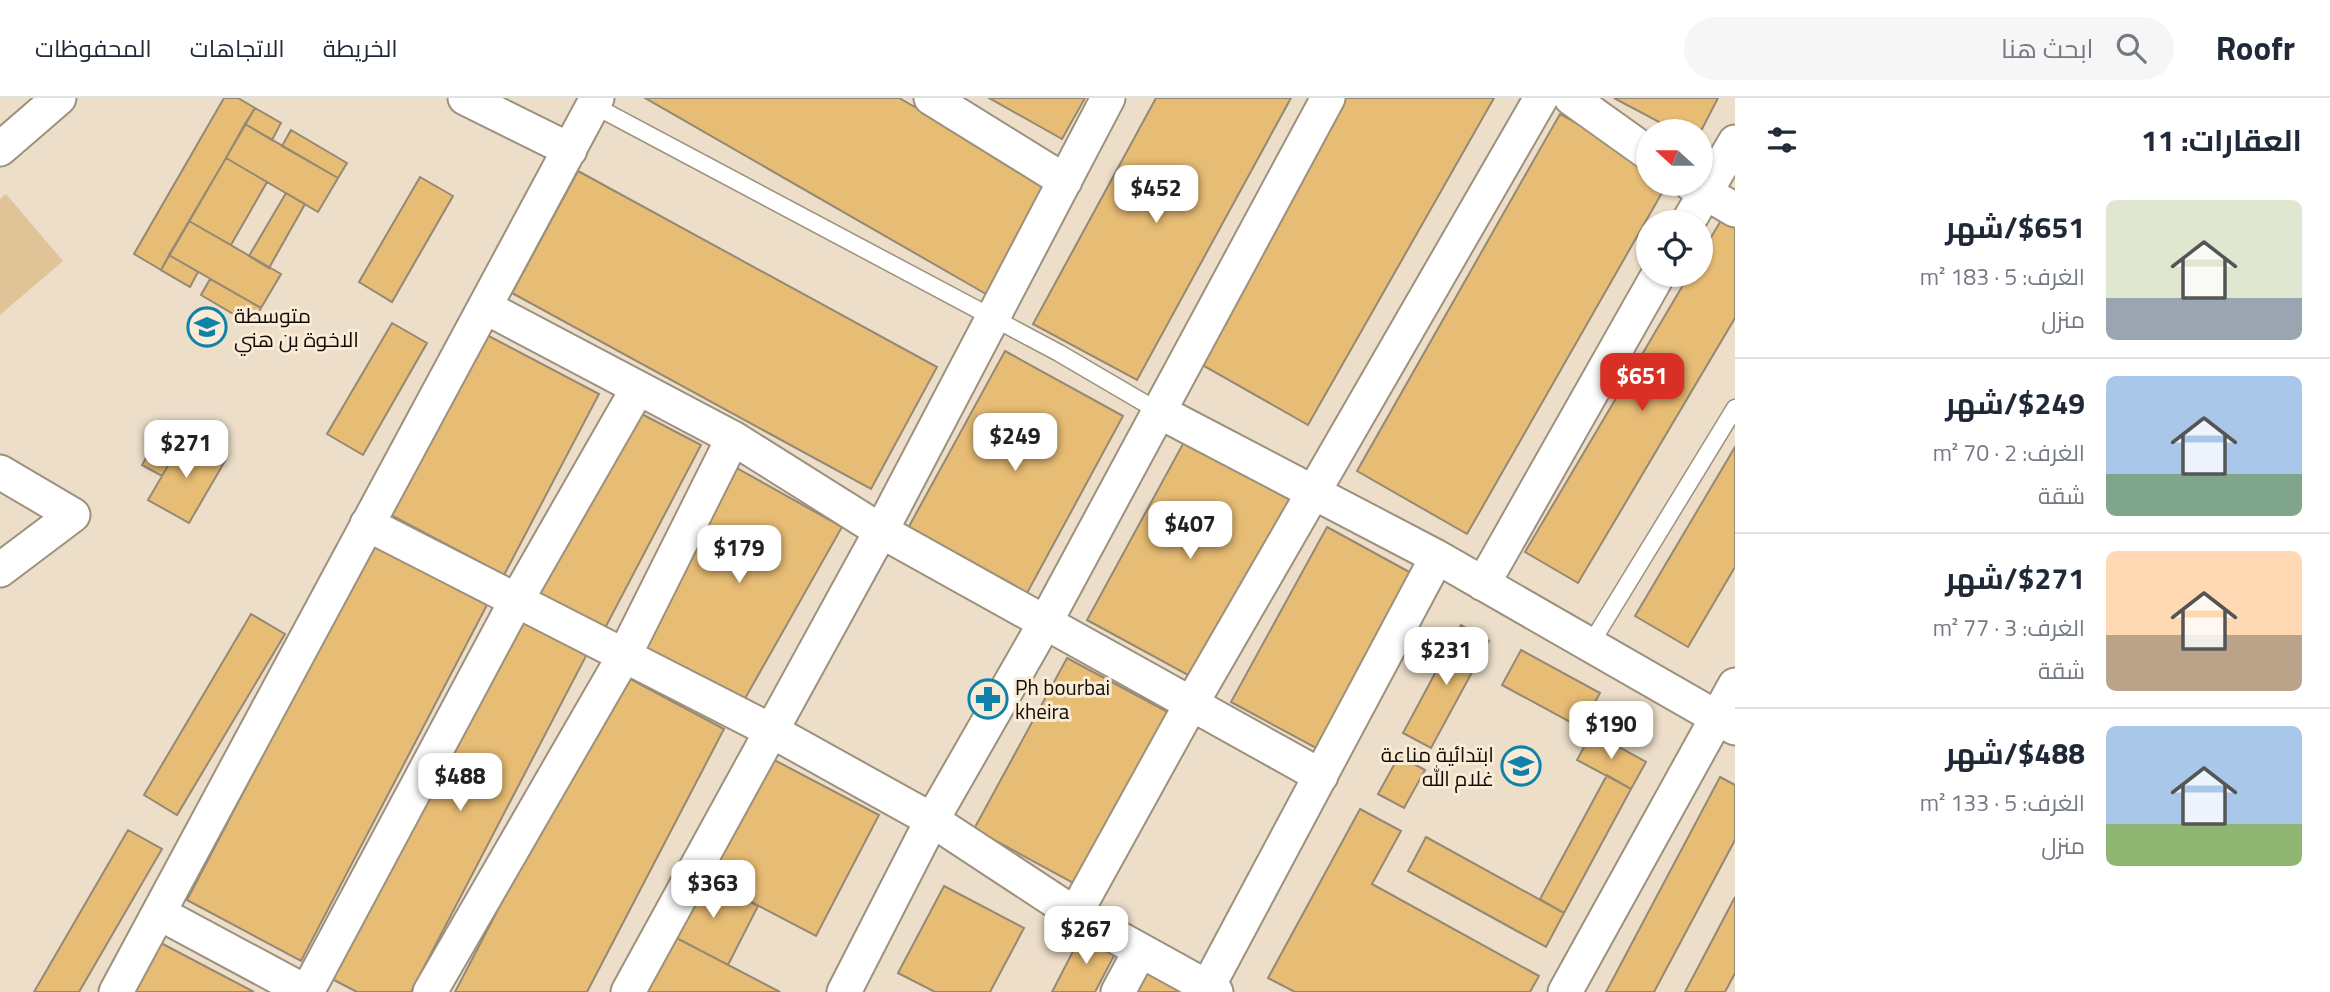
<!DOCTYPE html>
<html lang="ar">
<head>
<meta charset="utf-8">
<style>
  :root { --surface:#fff; --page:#f6f6f7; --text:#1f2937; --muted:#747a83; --line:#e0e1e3; --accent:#d93025 }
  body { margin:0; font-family:"Titillium Web",Cairo,sans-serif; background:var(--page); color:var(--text); direction:rtl; height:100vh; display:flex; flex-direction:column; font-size:26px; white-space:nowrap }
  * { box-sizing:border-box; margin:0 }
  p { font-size:23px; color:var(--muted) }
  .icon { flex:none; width:38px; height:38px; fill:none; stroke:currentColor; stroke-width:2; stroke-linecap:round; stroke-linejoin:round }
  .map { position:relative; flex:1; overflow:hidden; direction:ltr }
  .details { display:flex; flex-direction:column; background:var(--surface); width:595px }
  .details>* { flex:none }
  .needle { width:46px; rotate:291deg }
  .buttons { position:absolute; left:1636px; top:21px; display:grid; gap:14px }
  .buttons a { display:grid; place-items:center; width:77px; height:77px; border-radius:50%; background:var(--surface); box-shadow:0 2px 5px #0004; font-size:35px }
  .price { position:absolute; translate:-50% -60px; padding:0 16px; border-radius:14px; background:#fff; color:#222; font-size:23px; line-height:46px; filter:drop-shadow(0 2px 4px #0008) }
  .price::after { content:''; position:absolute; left:50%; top:42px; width:21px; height:16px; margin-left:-10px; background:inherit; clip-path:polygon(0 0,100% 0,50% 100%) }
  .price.on { background:var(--accent); color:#fff }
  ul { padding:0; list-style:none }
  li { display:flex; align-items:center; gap:21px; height:175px; padding:0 28px }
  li+li { border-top:2px solid var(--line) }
  li span { display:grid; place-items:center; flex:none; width:196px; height:140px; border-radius:10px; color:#555 }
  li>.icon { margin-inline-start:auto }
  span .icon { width:84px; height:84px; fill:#fffc; stroke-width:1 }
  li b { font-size:30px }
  h2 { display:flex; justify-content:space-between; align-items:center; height:84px; padding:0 28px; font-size:30px }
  header { display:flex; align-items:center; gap:42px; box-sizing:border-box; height:98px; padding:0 35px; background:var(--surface); border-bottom:2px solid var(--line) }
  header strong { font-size:33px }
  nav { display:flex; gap:38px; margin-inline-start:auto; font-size:24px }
  .search { width:490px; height:63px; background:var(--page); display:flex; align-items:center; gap:18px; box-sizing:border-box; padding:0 24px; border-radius:38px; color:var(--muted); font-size:26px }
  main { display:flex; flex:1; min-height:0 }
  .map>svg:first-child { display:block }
</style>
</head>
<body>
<header>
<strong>Roofr</strong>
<div class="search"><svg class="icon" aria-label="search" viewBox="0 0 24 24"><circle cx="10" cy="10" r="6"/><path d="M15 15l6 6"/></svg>ابحث هنا</div>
<nav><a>الخريطة</a><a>الاتجاهات</a><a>المحفوظات</a></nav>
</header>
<main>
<section class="details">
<h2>العقارات: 11<svg class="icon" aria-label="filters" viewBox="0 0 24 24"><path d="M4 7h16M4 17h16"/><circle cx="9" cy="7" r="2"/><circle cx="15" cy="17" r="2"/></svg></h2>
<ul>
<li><span style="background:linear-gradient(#dfe7d0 70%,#9aa5b1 0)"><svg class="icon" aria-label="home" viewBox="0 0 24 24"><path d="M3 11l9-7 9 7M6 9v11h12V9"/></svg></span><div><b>$651/شهر</b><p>الغرف: 5 · 183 m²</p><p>منزل</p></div></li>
<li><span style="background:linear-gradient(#a9c7e8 70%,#7fa58c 0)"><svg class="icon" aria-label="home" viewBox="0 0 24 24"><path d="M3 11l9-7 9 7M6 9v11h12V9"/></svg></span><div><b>$249/شهر</b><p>الغرف: 2 · 70 m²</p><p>شقة</p></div></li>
<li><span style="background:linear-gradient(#ffd9b3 60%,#b9a48a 0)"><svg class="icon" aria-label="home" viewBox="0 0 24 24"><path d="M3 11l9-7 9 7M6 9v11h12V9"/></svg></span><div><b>$271/شهر</b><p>الغرف: 3 · 77 m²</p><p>شقة</p></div></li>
<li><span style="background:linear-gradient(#a9c7e8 70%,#8fb573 0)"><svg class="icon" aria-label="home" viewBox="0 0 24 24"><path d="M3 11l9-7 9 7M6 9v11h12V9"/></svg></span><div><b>$488/شهر</b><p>الغرف: 5 · 133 m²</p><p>منزل</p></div></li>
</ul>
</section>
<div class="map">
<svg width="1735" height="894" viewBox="0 0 1735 894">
  <rect width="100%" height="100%" fill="#ecdec9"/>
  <path fill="#e0c497" d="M6,96L63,163L0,217V101Z"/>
  <path fill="#e7bc74" stroke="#958875" stroke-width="2" d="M224,0H238L255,10L161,172L134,156Z
    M645,0H899L1049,86L986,196Z
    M989,0H1085L1062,41Z
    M1156,0H1291L1137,282L1033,226Z
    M1340,0H1494L1308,327L1192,261Z
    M1614,0H1718L1701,33H1676Z
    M255,10L281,25L272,42L245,26Z
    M1560,16L1648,66V86H1667L1467,436L1357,373Z
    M245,26L338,80L318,114L226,60Z
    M291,32L347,65L338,80L282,48Z
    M226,60L267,84L231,147L189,123Z
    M578,73L937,269L871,391L512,195Z
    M420,79L453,98L392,204L359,184Z
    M286,95L305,106L269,170L249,158Z
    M1723,119L1735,126V220L1578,485L1525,454L1689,177H1701V156Z
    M189,123L281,176L261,210L169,157Z
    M169,157L198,174L190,189L161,172Z
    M210,181L261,210L252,227L201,197Z
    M392,225L427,245L363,357L327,336Z
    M483,235L599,296L504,477L389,416Z
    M1005,253L1123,318L1026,497L907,432Z
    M636,313L701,347L604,532L539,498Z
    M164,329L184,340L162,378L142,367Z
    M184,340L225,363L189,425L148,402Z
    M1184,344L1294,404L1197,582L1087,522Z
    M1735,349V469L1688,549L1635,518Z
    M735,369L842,429L743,604L637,545Z
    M1327,429L1424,482L1329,657L1231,604Z
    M373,447L487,507L301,863L187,802Z
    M251,516L285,536L177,717L144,697Z
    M518,520L587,556L411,894H357L330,880Z
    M1461,527L1489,543L1431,650L1403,635Z
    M1521,552L1600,595L1581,630L1502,587Z
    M1067,560L1179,620L1086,792L974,731Z
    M621,576L724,631L587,894H455Z
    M1592,634L1646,664L1631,691L1577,662Z
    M761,655L879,717L816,838L698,776Z
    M1399,658L1425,672L1404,710L1378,696Z
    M1607,677L1631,691L1564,815L1540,801Z
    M1720,679L1735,687V742L1654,894H1606Z
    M1360,711L1401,733L1372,786L1539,878L1530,894H1295L1268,880Z
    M128,732L162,751L79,894H34Z
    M1426,739L1564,815L1546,849L1408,773Z
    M698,776L758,808L728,867L667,835Z
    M944,788L1024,830L990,894H935L898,875Z
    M1735,799V875L1725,894H1685Z
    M1083,834L1117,852L1095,894H1052Z
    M667,835L780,894H636Z
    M159,844L254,894H133Z
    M1143,865L1182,885L1177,894H1128Z"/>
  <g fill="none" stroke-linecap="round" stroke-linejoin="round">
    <g stroke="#9d917d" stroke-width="19">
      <path id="lane" d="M593,7L1059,255L1158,313
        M1590,547L1735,310"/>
    </g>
    <g stroke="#9d917d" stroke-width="37">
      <path id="street" d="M465,0L570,52
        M931,0L1065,83
        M1571,0L1648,55
        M0,51L59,0
        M1691,86L1735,112
        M1688,124L1735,44
        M487,210L733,340L881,433L1321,678
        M1158,313L1437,459L1735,630
        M0,374L73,417L0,472
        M367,426L770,632L932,722L1075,816L1216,894
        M1483,486L1658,177
        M159,815L306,894
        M1075,816L1190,608L1541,0
        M116,894L597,0
        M307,894L516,503L638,290
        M430,894L624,558L733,340
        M628,894L881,433L1108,0
        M844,894L932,722L1046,523L1328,0
        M1118,894L1140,853
        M1205,894L1437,459
        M1565,894L1735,587"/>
    </g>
    <use href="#lane" stroke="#fff" stroke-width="16"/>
    <use href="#street" stroke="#fff" stroke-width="33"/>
  </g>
  <defs>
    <g id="school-ring" transform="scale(2.0125)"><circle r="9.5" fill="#f9ebd6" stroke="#1081a8" stroke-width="1.5"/><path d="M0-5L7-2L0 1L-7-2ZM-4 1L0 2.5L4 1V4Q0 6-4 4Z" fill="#1081a8"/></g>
    <g id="pharmacy-ring" transform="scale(2.0125)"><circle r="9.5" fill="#f9ebd6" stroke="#1081a8" stroke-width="1.5"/><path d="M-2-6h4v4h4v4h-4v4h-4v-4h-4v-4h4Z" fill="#1081a8"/></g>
  </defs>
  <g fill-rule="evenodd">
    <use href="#school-ring" x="207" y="229"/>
    <use href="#pharmacy-ring" x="988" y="601"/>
    <use href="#school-ring" x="1521" y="668"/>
  </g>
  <g text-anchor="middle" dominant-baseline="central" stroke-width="6" stroke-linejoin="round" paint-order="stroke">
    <g font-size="21" fill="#110d06" stroke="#f9ebd6" text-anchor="start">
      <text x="234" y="217">متوسطة<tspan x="234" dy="24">الاخوة بن هني</tspan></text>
      <text x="1015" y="589">Ph bourbai<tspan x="1015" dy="24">kheira</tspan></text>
      <text x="1494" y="656" text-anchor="end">ابتدائية مناعة<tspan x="1494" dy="24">غلام الله</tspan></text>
    </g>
  </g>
</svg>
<div class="buttons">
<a><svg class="needle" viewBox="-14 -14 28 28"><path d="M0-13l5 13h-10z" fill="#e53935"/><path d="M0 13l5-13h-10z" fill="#747a83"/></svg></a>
<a><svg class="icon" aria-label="locate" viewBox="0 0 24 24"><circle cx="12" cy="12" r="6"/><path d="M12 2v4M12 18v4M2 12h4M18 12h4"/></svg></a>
</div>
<b class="price" style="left:1156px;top:127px">$452</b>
<b class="price on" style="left:1642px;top:315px">$651</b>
<b class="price" style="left:1015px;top:375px">$249</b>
<b class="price" style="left:186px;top:382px">$271</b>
<b class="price" style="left:1190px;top:463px">$407</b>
<b class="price" style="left:739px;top:487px">$179</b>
<b class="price" style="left:1446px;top:589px">$231</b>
<b class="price" style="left:1611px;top:663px">$190</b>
<b class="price" style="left:460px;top:715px">$488</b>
<b class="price" style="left:713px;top:822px">$363</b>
<b class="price" style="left:1086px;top:868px">$267</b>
</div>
</main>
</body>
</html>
